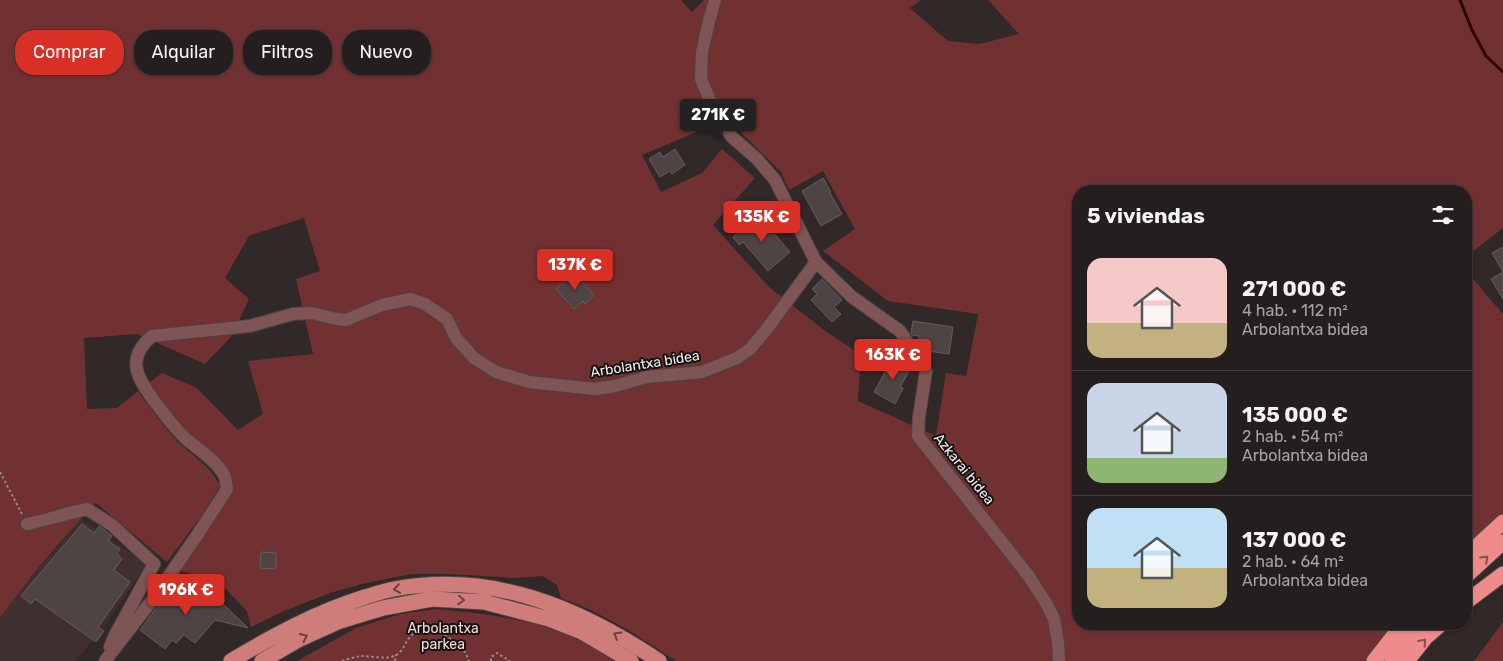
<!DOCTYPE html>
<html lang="es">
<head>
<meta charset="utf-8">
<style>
  :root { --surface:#251e1e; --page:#312b2b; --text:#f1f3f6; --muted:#a3a2a4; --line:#423c3c; --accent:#d93025 }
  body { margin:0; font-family:Rubik,sans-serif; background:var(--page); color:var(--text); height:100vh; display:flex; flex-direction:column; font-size:19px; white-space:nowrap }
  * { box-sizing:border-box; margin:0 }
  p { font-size:16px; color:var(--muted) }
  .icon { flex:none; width:28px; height:28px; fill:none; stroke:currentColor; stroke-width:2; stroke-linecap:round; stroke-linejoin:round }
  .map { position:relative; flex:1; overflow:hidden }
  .panel { position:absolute; left:1072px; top:185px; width:400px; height:445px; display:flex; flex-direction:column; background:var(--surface); border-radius:20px; box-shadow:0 1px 4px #0004,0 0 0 1px var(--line) }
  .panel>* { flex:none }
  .hud { position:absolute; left:15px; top:30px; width:475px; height:45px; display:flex; gap:10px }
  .price { position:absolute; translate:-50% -42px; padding:0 11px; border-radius:5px; background:var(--accent); color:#fff; font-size:16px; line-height:32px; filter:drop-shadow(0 1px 2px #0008) }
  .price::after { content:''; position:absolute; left:50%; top:30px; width:15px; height:11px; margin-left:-8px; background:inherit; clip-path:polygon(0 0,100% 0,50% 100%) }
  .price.selected { background:#222; color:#fff }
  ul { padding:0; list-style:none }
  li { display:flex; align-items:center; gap:15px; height:125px; padding:0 15px }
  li+li { border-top:1px solid var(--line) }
  li span { display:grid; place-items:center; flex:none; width:140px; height:100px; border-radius:15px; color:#555 }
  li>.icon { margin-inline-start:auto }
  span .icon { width:60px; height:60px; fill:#fffc; stroke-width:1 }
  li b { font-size:21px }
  h2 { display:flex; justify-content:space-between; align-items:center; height:60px; padding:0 15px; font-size:21px }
  .chip { padding:0 18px; border-radius:20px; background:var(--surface); box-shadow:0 1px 4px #0004,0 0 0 1px var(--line); font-size:18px; line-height:45px }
  .chip.selected { background:var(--accent); color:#fff }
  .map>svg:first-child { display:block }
</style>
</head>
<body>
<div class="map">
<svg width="1503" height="661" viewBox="0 0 1503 661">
  <rect width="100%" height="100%" fill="#312828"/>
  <path fill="#3f302f" d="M81,519L147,564L97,636L75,661H0V618L15,596Z"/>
  <path fill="#713132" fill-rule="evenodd" d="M0,0H681L692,12L704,0H921L910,8L948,41L979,44L1019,34L988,0H1503V228L1466,257V191H1079V624H1403L1375,661H676L630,631L591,610L561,598L557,585L543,576L514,578L450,574H411L362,584L330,593L284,611L251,627L247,611L221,584L179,570L231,488L146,385L162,373L197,388L238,430L263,414L248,361L313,354L296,279L320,271L304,218L249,236L225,278L249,299L232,336L205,364L137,334L84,338L87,409L117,408L138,391C150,408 163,425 177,441C194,458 209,463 220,486L200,518L167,562L96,503C62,539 29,577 0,618ZM727,119L781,172L789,190L823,171L855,229L823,251L888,301L978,314L966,376L946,373L936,436L858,401L861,355L824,330L769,287L713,225L755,178L722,149L702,173L661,192L642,155Z
    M1466,271L1503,314V525L1466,557Z
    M436,609C480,613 525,618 566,634C584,641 601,652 618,661H297L356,628L400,614Z
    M1503,622V661H1474Z"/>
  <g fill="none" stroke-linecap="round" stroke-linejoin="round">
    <path stroke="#2d0105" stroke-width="3" d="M1460,0L1472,30L1486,56L1503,72"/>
  </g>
  <path fill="#4e4444" stroke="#665c5c" d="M675,149L685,165L672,174L670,171L660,177L649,159L660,152L663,157Z
    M823,178L831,192L830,193L842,214L821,226L802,191Z
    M758,215L790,252L768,271L743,242L739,245L733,237Z
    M1503,247V272L1492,253Z
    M1503,272V299L1491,279Z
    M573,273L594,295L585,304L583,301L574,309L556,289Z
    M822,279L842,300L834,307L841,314L832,322L811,300L817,294L812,289Z
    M913,321L953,327L949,354L922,350L918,343L919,336L912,335L911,333Z
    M893,358L911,368L900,387L903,388L895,404L874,392Z
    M82,524L94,533L99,526L112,536L108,541L120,549L117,554L122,559L114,570L130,582L98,627L104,631L96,642L35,599L31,604L21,596Z
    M261,552L276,553V569L260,568Z
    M175,582L221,602L248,628L215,620L195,643L184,635L176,643L172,640L165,649L140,630Z"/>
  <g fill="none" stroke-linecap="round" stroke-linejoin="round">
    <g stroke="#4c4444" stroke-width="14">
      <path id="minor" d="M715,0L709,21L702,52L701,79L713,108L732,137L757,159L775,180L816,262L852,297L900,331L926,371L919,417L918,436L1028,575L1046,603L1054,619L1058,642L1059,661
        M27,524C47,520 67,513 87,509L112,525L154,564L115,635L110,647
        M105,661L153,599L198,534L227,489C226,485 226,481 225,477C218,461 197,449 184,437C173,426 164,414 155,402C137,378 125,359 152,336L250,326L293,314L312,313L336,319L346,320L382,305L411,299L425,304L447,319L456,338L474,358L496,372L529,382L595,389L615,386L647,377L702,372L737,358L750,349L766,330L816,262"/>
    </g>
    <g stroke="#4c4444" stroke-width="17">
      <path id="major" d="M231,661C274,635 317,612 365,597C375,594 384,591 394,589C492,571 578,607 659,661
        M262,661L298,640L340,621L383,608L432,599L484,602L549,619L582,632L631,661"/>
    </g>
    <g stroke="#4c4444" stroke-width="17">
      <path id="highway" d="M1466,556L1503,522
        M1466,576L1503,542
        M1466,602L1503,574
        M1374,661L1403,624
        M1392,661L1422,624
        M1407,661L1426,637L1441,624"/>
    </g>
    <path stroke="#938b8b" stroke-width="2" stroke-dasharray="2.5 2.5" stroke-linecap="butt" d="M0,472L22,514
      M342,661C348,659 355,657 361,656C371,656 387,660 396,655C404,651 406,639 413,634C425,624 453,637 461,648C465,651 467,656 469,661
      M395,661L396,655
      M491,661V657L497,653L510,661"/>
    <use href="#minor" stroke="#7e5554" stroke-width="12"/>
    <use href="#major" stroke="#cf7d7b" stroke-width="15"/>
    <use href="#highway" stroke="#ef8c8b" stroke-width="15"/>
  </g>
  <defs><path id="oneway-chevron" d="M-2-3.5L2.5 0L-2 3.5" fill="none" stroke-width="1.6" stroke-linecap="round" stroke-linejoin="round" transform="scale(1.25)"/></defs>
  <g stroke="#824f4e">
    <use href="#oneway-chevron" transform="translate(1485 559) rotate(-43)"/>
    <use href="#oneway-chevron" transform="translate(1423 642) rotate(-49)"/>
  </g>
  <g stroke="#694241">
    <use href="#oneway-chevron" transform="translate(397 589) rotate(170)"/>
    <use href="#oneway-chevron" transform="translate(461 600) rotate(4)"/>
    <use href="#oneway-chevron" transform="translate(617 635) rotate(-149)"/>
    <use href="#oneway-chevron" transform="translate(304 637) rotate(-25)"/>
  </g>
  <g text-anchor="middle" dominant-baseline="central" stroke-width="4" stroke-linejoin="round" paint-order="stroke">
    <g font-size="14" fill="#f4eeee" stroke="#161212">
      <text transform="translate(645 364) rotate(-9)">Arbolantxa bidea</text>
      <text transform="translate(964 469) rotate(51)">Azkarai bidea</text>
    </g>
    <g font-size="14" fill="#f7dcda" stroke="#161212">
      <text x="443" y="628">Arbolantxa<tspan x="443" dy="16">parkea</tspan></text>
    </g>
  </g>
</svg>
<b class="price selected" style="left:718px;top:141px">271K €</b>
<b class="price" style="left:762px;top:243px">135K €</b>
<b class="price" style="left:575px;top:291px">137K €</b>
<b class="price" style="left:893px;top:381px">163K €</b>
<b class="price" style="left:186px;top:616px">196K €</b>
<div class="hud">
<a class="chip selected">Comprar</a>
<a class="chip">Alquilar</a>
<a class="chip">Filtros</a>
<a class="chip">Nuevo</a>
</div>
<section class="panel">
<h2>5 viviendas<svg class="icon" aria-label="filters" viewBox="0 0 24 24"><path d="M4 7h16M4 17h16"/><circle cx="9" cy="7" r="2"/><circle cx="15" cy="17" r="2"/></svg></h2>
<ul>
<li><span style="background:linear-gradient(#f6c9c9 65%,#c2b280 0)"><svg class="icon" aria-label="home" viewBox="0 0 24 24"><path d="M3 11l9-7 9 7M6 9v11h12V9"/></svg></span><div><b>271 000 €</b><p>4 hab. · 112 m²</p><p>Arbolantxa bidea</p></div></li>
<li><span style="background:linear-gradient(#c9d6e8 75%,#8fb573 0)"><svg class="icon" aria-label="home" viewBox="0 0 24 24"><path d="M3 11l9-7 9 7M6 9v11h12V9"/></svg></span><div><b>135 000 €</b><p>2 hab. · 54 m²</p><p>Arbolantxa bidea</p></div></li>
<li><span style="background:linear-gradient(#bfe0f5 60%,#c2b280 0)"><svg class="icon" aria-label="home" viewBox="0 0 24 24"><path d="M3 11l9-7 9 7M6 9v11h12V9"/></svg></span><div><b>137 000 €</b><p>2 hab. · 64 m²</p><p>Arbolantxa bidea</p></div></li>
</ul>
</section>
</div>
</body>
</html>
